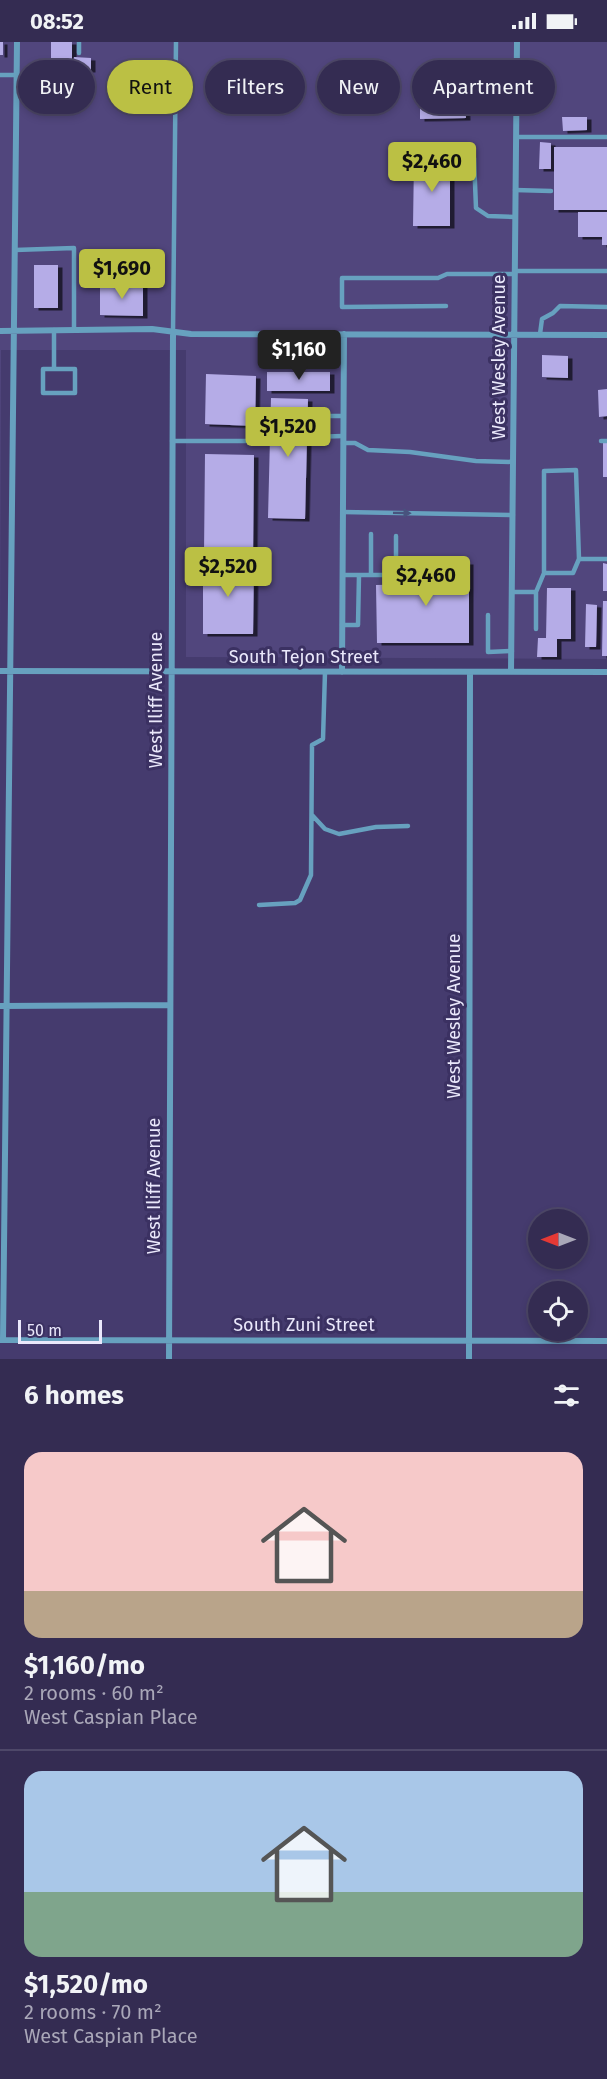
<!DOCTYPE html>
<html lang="en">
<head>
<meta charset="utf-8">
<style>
  :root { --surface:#342c52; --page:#3c3459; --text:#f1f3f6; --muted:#a9a7b8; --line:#4e4869; --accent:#bbc044 }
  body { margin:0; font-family:"Fira Sans",sans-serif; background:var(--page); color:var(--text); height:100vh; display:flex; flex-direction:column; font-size:22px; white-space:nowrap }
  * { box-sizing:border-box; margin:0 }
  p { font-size:20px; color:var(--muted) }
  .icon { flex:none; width:33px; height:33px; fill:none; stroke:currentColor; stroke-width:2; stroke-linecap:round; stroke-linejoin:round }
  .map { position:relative; height:1317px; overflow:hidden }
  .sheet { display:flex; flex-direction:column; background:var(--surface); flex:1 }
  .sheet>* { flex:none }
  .hud { position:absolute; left:18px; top:18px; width:572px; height:54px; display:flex; gap:12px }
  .needle { width:39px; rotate:270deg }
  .tools { position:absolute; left:528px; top:1167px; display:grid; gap:12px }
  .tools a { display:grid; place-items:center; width:60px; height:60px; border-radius:50%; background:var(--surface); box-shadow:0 3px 9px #0003,0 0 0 2px var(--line); font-size:30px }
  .scale { position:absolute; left:18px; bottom:15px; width:84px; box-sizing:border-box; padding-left:6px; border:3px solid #eae8fb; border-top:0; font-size:16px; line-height:21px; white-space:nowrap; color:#eae8fb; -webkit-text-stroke:4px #3b3162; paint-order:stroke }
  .price { position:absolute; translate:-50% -51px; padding:0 14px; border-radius:6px; background:var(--accent); color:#111; font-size:20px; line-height:39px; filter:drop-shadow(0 2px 3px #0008) }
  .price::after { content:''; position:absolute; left:50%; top:36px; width:18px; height:14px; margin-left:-9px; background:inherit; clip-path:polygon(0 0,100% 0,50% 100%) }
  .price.on { background:#222; color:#fff }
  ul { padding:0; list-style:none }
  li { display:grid; align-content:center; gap:12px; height:318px; padding:0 24px }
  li+li { border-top:2px solid var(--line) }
  li span { display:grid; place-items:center; height:186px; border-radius:18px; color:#555 }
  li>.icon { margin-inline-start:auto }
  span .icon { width:108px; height:108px; fill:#fffc; stroke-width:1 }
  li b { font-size:26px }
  h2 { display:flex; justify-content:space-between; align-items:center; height:72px; padding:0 24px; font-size:26px }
  .tag { padding:0 21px; border-radius:27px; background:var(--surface); box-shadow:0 3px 9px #0003,0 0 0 2px var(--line); font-size:21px; line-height:54px }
  .tag.on { background:var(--accent); color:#111 }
  .status { display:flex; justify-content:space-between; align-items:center; height:42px; padding:0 30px; background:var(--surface); direction:ltr }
  .status svg { height:16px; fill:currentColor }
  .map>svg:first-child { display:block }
</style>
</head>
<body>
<div class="status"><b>08:52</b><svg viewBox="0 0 49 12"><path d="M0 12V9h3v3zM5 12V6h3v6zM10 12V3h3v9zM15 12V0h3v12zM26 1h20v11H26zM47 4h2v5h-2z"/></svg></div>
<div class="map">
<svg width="607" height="1317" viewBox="0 0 607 1317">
  <defs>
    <filter id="shadow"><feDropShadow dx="4.5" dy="2.5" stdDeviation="0" flood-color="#0009"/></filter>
  </defs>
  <rect width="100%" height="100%" fill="#453b6e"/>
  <path fill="#51467d" d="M0,0H607V617L186,615V308H1L0,617Z"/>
  <path fill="#b5ace7" filter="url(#shadow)" d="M0,0H3V13H0Z
    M51,0H72V28H51Z
    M74,15L91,16V28L73,27Z
    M465,60L466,76L420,77V61Z
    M562,75H587V88L563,89Z
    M540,100L551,101V127H539Z
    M554,105H607V168H554Z
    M414,117L450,118V184H413Z
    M578,170H607V203H602V195H578Z
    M34,223H58V266H34Z
    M100,242L143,243V274L100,273Z
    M542,313L568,314V336L542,335Z
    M267,330H330V349H267Z
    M206,332L256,334L255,384L205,382Z
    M607,347V374L599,375L598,348Z
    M271,356L308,357L305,477L268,476Z
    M603,401H607V435H603Z
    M205,412L254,413L253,514L204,513Z
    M203,520L254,521L253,592H203Z
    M419,520H469V601H377L376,543L419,542Z
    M603,521L607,522V549H603Z
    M547,546H571V597H557V615H537L538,596H546Z
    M603,559H607V614H602Z
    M586,562L597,563L596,605H585Z"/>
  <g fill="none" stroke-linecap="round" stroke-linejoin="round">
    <path stroke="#67a1bf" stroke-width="4.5" d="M79,0V11
      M0,33H16
      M516,95H607
      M474,116L476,166L488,174L515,175
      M515,148L551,149
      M15,208L74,206V288
      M515,229H607
      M446,264L342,265V236H438L447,232H515
      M54,288V327H43V351H75V327H54
      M173,290L176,0
      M540,292L542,277L553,271L560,264L607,265
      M310,374H343
      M310,395L343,394
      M172,399H246
      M601,399H607
      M343,401H355L368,408L410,410L476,419L513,420
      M343,470L513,473
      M579,517H607
      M343,533H359
      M371,533H396V494
      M512,550H536L544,531V429L576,428L579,517L573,531H544
      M536,550V587
      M488,573V610L512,609
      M342,583H358L359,533H371V492
      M312,773L325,787L339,792L376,785L408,784
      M259,863L295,861L300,858L311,833L312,703L323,697L325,630"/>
    <path stroke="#67a1bf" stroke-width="6" d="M0,289L152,287L191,292L607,293
      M0,629L607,630
      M342,630L344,292
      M511,630L517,0
      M0,964L170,963
      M1,1298L607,1299
      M3,1298L17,0
      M169,1317L173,290
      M469,1317L470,630"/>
  </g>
  <defs><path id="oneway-solid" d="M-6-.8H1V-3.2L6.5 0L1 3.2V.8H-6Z" transform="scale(1.5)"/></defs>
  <use fill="#48537e" href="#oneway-solid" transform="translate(402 471) rotate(1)"/>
  <g text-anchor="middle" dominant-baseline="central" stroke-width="6" stroke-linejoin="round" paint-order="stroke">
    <g font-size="18" fill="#eae8fb" stroke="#3b3162">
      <text transform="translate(499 315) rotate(-90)">West Wesley Avenue</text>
      <text x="304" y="615">South Tejon Street</text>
      <text transform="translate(156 658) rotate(-90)">West Iliff Avenue</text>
      <text transform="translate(454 974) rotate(-90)">West Wesley Avenue</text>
      <text transform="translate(154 1144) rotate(-90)">West Iliff Avenue</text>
      <text x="304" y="1283">South Zuni Street</text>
    </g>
  </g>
</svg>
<div class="tools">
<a><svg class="needle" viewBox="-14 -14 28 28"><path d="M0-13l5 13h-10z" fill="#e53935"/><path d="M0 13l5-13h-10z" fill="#a9a7b8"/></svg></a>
<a><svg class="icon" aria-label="locate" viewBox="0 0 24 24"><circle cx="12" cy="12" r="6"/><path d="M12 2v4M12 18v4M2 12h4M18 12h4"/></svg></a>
</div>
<div class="scale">50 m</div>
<b class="price" style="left:432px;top:151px">$2,460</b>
<b class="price" style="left:122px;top:258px">$1,690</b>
<b class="price on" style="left:299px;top:339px">$1,160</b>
<b class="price" style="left:288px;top:416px">$1,520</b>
<b class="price" style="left:228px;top:556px">$2,520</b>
<b class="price" style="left:426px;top:565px">$2,460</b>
<div class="hud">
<a class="tag">Buy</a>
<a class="tag on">Rent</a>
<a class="tag">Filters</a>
<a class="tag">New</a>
<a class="tag">Apartment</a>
</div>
</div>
<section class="sheet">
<h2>6 homes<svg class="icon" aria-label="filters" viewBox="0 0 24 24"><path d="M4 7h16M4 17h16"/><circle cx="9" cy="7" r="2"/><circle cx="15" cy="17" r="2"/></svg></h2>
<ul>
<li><span style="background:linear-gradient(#f6c9c9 75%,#b9a48a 0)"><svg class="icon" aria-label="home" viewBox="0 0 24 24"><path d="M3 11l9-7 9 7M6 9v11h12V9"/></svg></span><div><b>$1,160/mo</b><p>2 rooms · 60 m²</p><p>West Caspian Place</p></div></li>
<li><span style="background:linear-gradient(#a9c7e8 65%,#7fa58c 0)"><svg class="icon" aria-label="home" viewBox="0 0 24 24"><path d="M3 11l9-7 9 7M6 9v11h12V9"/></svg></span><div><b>$1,520/mo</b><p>2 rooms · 70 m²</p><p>West Caspian Place</p></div></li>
</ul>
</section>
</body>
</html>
